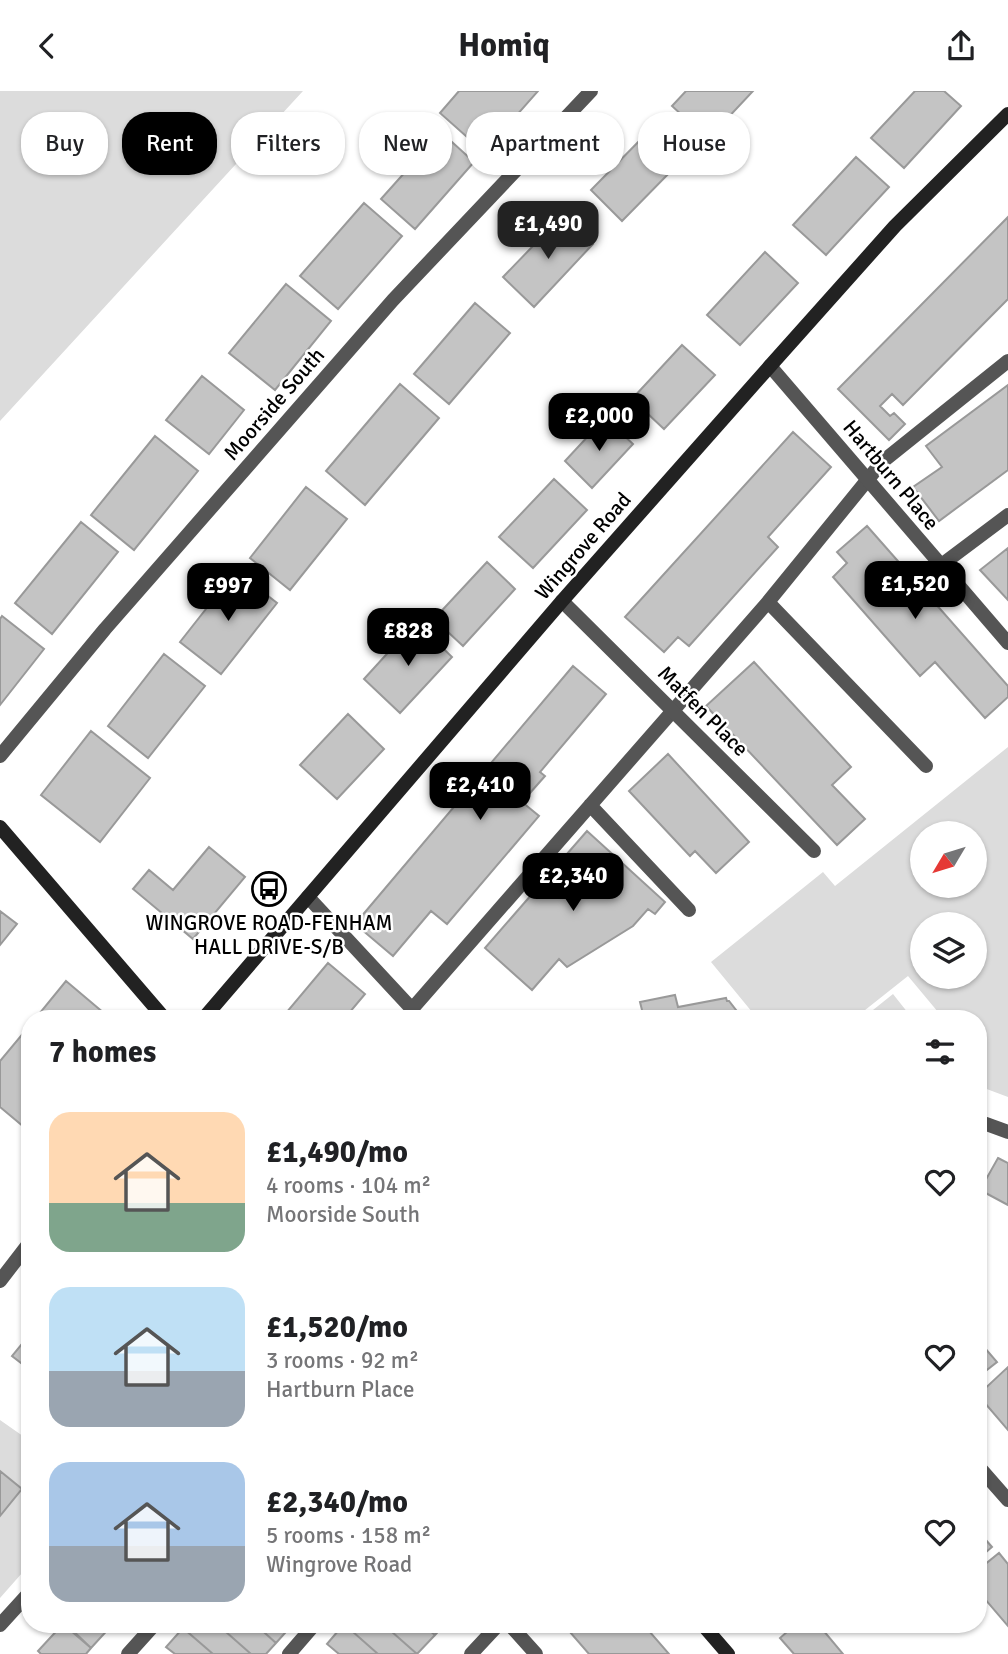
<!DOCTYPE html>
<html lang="en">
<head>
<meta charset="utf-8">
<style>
  :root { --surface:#fff; --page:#f6f6f6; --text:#202124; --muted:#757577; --accent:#000 }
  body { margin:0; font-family:Signika,sans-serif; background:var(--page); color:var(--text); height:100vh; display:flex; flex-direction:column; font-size:26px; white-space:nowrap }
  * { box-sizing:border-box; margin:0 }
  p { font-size:23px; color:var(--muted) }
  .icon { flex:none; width:38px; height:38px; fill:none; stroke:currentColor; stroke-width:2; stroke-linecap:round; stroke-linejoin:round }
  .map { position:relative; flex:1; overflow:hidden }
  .drawer { position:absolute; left:21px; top:919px; width:966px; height:623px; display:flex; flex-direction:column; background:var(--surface); border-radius:28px; box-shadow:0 2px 5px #0004 }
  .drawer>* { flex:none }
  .guide { position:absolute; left:21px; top:21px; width:966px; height:63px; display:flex; gap:14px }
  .needle { width:46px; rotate:232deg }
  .controls { position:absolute; left:910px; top:730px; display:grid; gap:14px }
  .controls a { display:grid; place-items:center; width:77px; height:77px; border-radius:50%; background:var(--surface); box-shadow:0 2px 5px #0004; font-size:35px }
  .price { position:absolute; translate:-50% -60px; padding:0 16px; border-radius:14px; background:var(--accent); color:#fff; font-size:23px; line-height:46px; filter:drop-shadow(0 2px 4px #0008) }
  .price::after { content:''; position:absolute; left:50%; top:42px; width:21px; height:16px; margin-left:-10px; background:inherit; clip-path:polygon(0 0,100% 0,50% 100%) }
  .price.selected { background:#222; color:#fff }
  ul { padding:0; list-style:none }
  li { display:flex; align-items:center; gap:21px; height:175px; padding:0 28px }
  li span { display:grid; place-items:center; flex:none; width:196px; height:140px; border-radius:21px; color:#555 }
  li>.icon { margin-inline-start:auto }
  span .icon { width:84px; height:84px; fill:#fffc; stroke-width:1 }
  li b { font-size:30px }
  h2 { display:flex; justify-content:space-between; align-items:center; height:84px; padding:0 28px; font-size:30px }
  .chip { padding:0 24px; border-radius:28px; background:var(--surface); box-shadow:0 2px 5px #0004; font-size:24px; line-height:63px }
  .chip.selected { background:var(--accent); color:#fff }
  header { display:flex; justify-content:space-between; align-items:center; height:91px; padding:0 28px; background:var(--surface); font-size:32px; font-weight:800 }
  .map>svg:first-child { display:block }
</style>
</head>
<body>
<header><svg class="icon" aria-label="back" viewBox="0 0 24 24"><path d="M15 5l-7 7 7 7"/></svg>Homiq<svg class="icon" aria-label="share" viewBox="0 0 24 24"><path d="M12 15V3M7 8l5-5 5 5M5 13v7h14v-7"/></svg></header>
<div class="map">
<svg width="1008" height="1563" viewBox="0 0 1008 1563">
  <rect width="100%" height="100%" fill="#fff"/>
  <path fill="#dcdcdc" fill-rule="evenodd" d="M0,0H303L0,330Z
    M1008,656V1006L984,997L978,990V928L943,927L908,885L855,927H757L711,871L823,781L835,795ZM922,742H975V794H922ZM922,833H975V886H922Z
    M893,903L912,927H863Z
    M0,1329L30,1350V1473L0,1507Z"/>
  <path fill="#c4c4c4" stroke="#999" stroke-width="2" d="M459,0H538L484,61L440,22Z
    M686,0H753L708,48L672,15Z
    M915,0H944L961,15L904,77L871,47Z
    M649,40L680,71L622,130L591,99Z
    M441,41L474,71L415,138L381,108Z
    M856,66L889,96L826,164L793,134Z
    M364,112L402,145L338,218L300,185Z
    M563,124L593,153L534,216L503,186Z
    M1008,126V208L903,314L892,303L880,315L890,325L894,322L905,333L889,349L838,298Z
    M765,161L798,192L740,254L707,224Z
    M286,193L331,230L275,299L229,262Z
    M475,212L510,242L449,313L414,283Z
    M682,254L715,284L664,338L632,308Z
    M202,285L244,319L209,363L166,329Z
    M400,293L439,327L365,414L326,380Z
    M1008,294V379L939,430L913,396L942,376L926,355Z
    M605,327L633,353L592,397L565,370Z
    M793,341L831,376L768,446L778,456L689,555L678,546L664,561L625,526Z
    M155,345L198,380L134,459L91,424Z
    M554,388L587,419L533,477L499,446Z
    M306,396L347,428L290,499L250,467Z
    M81,431L118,461L52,543L15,512Z
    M867,435L1008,595V606L985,627L935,571L920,585L833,486L847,472L837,461Z
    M1008,457V509L980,479Z
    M487,471L515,498L463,555L434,528Z
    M236,480L277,512L221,583L180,551Z
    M2,525L44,558L0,614V528Z
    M416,531L452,566L400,622L364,588Z
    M164,563L205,595L148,667L108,635Z
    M754,571L851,676L832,694L865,728L837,754L706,615Z
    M573,575L606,603L540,681L545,685L522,711L539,725L447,833L431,820L393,865L355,833Z
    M348,623L384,658L337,708L300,674Z
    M91,640L150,687L100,751L41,704Z
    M668,663L749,751L716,782L695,760L690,765L629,700Z
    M587,740L665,811L655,823L648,818L633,835L567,876L559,868L532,899L485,857Z
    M209,756L245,786L193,848L133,798L149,779L173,799Z
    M0,820L17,833L0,854Z
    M328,872L365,903L344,928H281Z
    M66,890L111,928H35Z
    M675,904L678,916L726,907L727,910H729L743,928H641L640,924L643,923L640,911Z
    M30,934V1041L0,1016V970Z
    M998,1067L1008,1072V1114L980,1099Z
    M30,1243V1279L12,1265Z
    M978,1249L997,1271L978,1286Z
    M1008,1276V1339L978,1304Z
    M0,1380L22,1398L0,1425Z
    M978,1440L992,1456L978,1468Z
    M999,1462L1008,1473V1535L978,1500V1479Z
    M63,1533L91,1557L86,1563H41L38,1560Z
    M66,1533H113L91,1557Z
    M186,1533H217L251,1563H213L183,1537Z
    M217,1533H255L276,1552L266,1563H251Z
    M255,1533H293L276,1552Z
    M344,1533L378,1563H339L327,1553Z
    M344,1533H383L417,1563H378Z
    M383,1533H422L435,1544L417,1563Z
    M422,1533H445L435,1544Z
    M563,1533H643L669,1563H589Z
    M796,1533H818L843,1563H794L780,1547Z
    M183,1537L213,1563H175L166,1556Z"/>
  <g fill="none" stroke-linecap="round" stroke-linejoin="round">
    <path stroke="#555" stroke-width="14" d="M768,511L926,675
      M590,714L689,819
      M308,806L412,918L768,511L882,371L1008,270
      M509,1533L536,1563
      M0,1534L30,1501
      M289,1563L315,1533"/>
    <path stroke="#555" stroke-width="14" d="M770,275L1008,552
      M940,475L1008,424
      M562,510L814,760
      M0,665L105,538L393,209L591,0
      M978,1030L1008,1041
      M0,1190L30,1151
      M978,1375L1008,1409
      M128,1563L155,1533
      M471,1563L499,1533"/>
    <path stroke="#222" stroke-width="14" d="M0,736L165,928
      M203,928L562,510L770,275L895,135L1008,23
      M702,1533L728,1563"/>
  </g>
  <defs>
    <g id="bus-ring" transform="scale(1.75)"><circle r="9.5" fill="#fff" stroke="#000" stroke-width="1.5"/><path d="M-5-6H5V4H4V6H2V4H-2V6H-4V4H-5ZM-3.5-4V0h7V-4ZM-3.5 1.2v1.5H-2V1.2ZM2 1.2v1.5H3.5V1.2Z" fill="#000"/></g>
  </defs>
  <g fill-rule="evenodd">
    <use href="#bus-ring" x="269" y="798"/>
  </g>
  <g text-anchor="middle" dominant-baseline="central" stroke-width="5" stroke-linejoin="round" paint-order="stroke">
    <g font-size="21" fill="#000" stroke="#fff">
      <text transform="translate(274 313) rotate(-49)">Moorside South</text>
      <text transform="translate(891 384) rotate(50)">Hartburn Place</text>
      <text transform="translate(583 455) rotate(-49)">Wingrove Road</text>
      <text transform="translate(703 620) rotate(45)">Matfen Place</text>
    </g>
    <g font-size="21" fill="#000" stroke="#fff">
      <text x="269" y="832">WINGROVE ROAD-FENHAM<tspan x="269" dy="24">HALL DRIVE-S/B</tspan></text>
    </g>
  </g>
</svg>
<div class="controls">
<a><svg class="needle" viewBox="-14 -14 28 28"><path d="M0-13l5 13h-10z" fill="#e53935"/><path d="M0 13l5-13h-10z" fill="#757577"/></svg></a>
<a><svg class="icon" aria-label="layers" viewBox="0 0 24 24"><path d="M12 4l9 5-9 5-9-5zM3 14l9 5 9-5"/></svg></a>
</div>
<b class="price selected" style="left:548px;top:170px">£1,490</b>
<b class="price" style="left:599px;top:362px">£2,000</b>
<b class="price" style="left:915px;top:530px">£1,520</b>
<b class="price" style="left:228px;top:532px">£997</b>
<b class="price" style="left:408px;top:577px">£828</b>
<b class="price" style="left:480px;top:731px">£2,410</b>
<b class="price" style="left:573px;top:822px">£2,340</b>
<div class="guide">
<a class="chip">Buy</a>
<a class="chip selected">Rent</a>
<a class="chip">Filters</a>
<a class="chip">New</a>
<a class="chip">Apartment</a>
<a class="chip">House</a>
</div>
<section class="drawer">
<h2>7 homes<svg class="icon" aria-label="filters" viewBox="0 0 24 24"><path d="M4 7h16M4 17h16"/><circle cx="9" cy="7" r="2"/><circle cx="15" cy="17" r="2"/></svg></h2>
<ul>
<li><span style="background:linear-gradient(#ffd9b3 65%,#7fa58c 0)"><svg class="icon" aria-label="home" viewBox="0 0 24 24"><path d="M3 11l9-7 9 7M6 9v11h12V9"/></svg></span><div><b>£1,490/mo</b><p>4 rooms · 104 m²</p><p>Moorside South</p></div><svg class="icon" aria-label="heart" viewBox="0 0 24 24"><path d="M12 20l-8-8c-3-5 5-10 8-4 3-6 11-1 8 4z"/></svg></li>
<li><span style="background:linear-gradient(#bfe0f5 60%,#9aa5b1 0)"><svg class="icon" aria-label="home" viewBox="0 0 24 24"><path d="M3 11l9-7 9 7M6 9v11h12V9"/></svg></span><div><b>£1,520/mo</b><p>3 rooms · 92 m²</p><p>Hartburn Place</p></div><svg class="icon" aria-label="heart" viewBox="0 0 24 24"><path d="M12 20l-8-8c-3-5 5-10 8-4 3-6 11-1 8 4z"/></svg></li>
<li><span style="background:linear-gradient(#a9c7e8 60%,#9aa5b1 0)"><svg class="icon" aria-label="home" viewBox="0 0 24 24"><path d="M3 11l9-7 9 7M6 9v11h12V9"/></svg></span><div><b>£2,340/mo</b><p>5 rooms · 158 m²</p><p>Wingrove Road</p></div><svg class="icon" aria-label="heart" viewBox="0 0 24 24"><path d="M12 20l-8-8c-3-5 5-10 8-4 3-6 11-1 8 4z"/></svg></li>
</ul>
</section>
</div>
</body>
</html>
